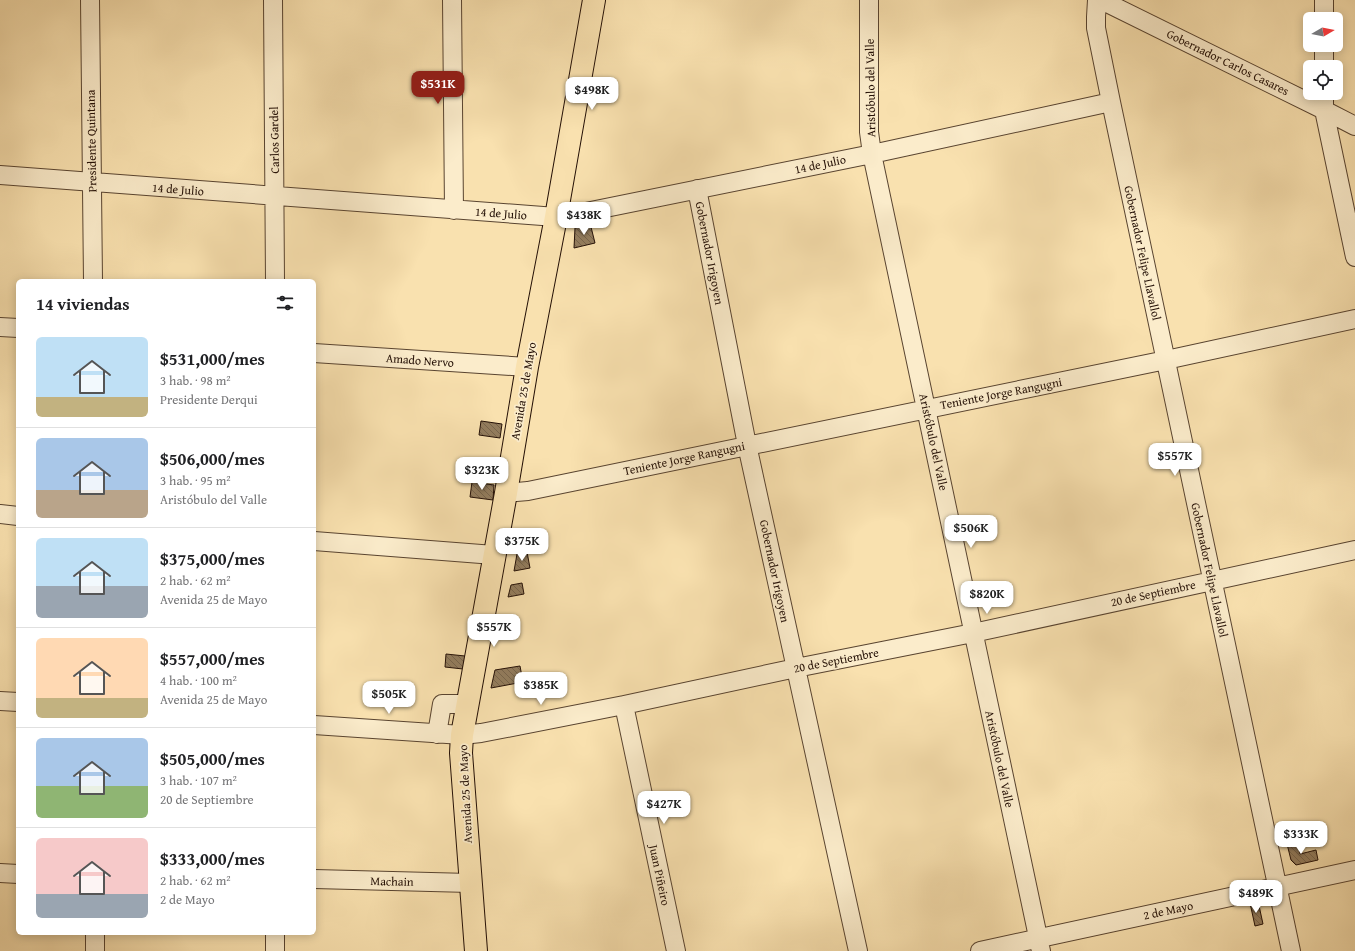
<!DOCTYPE html>
<html lang="es">
<head>
<meta charset="utf-8">
<style>
  :root { --surface:#fff; --page:#f2f2f2; --text:#202124; --muted:#757577; --line:#e0e0e0; --accent:#8f2418 }
  body { margin:0; font-family:"Gentium Book Plus",serif; background:var(--page); color:var(--text); height:100vh; display:flex; flex-direction:column; font-size:15px; white-space:nowrap }
  * { box-sizing:border-box; margin:0 }
  p { font-size:13px; color:var(--muted) }
  .icon { flex:none; width:22px; height:22px; fill:none; stroke:currentColor; stroke-width:2; stroke-linecap:round; stroke-linejoin:round }
  .map { position:relative; flex:1; overflow:hidden }
  .details { position:absolute; left:16px; top:279px; width:300px; height:656px; display:flex; flex-direction:column; background:var(--surface); border-radius:6px; box-shadow:0 2px 10px #0003 }
  .details>* { flex:none }
  .needle { width:26px; rotate:80deg }
  .fabs { position:absolute; left:1303px; top:12px; display:grid; gap:8px }
  .fabs a { display:grid; place-items:center; width:40px; height:40px; border-radius:6px; background:var(--surface); box-shadow:0 2px 10px #0003; font-size:20px }
  .price { position:absolute; translate:-50% -34px; padding:0 9px; border-radius:8px; background:#fff; color:#222; font-size:13px; line-height:26px; filter:drop-shadow(0 1px 2px #0008) }
  .price::after { content:''; position:absolute; left:50%; top:24px; width:12px; height:9px; margin-left:-6px; background:inherit; clip-path:polygon(0 0,100% 0,50% 100%) }
  .price.current { background:var(--accent); color:#fff }
  ul { padding:0; list-style:none }
  li { display:flex; align-items:center; gap:12px; height:100px; padding:0 20px }
  li+li { border-top:1px solid var(--line) }
  li span { display:grid; place-items:center; flex:none; width:112px; height:80px; border-radius:6px; color:#555 }
  li>.icon { margin-inline-start:auto }
  span .icon { width:48px; height:48px; fill:#fffc; stroke-width:1 }
  li b { font-size:17px }
  h2 { display:flex; justify-content:space-between; align-items:center; height:48px; padding:0 20px; font-size:17px }
  .map>svg:first-child { display:block }
</style>
</head>
<body>
<div class="map">
<svg width="1355" height="951" viewBox="0 0 1355 951">
  <defs>
    <pattern id="building-back-hatch" width="6" height="6" patternUnits="userSpaceOnUse"><rect width="6" height="6" fill="#937d5e"/><path d="M-1 5l2 2M0 0l6 6M5-1l2 2" fill="none" stroke="#78654c"/></pattern>
  </defs>
  <rect width="100%" height="100%" fill="#f9e1af"/>
  <filter id="stains"><feTurbulence type="fractalNoise" baseFrequency=".005" numOctaves="4"/><feColorMatrix values="0 0 0 0 .2 0 0 0 0 .09 0 0 0 0 .02 0 0 0 .5 -.17"/></filter>
  <radialGradient id="worn" r=".72"><stop offset=".6" stop-color="#630" stop-opacity="0"/><stop offset="1" stop-color="#630" stop-opacity=".3"/></radialGradient>
  <path fill="url(#building-back-hatch)" stroke="#241006" d="M590,223L595,243L574,248L575,228L580,225Z
    M481,421L502,424L500,438L479,435Z
    M472,482L494,485L493,500L470,497Z
    M540,535L543,550L517,554L520,538Z
    M527,552L530,568L514,571L517,554Z
    M522,583L524,594L508,597L511,585Z
    M446,654L465,656L463,669L445,667Z
    M520,666L523,682L491,688L495,670Z
    M1298,842L1300,854L1316,850L1318,860L1296,865L1291,860L1287,844Z
    M1258,901L1263,924L1255,926L1250,903Z"/>
  <g fill="none" stroke-linecap="round" stroke-linejoin="round">
    <g stroke="#594430" stroke-width="20">
      <path id="minor" d="M90,0L93,281
        M273,0L275,281
        M452,0L454,210
        M869,0V132L872,154L1041,951
        M1097,0L1096,17V28L1111,102L1291,951
        M1101,0L1324,110L1355,126
        M1324,0V19
        M1324,45V67
        M1324,93V110L1355,257
        M0,175L556,217L571,215L872,154L1111,102
        M697,189L747,445L858,951
        M0,327L18,328
        M314,353L527,367
        M506,493L528,491L1166,360L1355,319
        M0,514L18,516
        M314,541L494,555
        M0,701L18,702
        M624,705L676,951
        M314,725L462,735L481,733L624,705L796,668L973,633L1355,550
        M437,734L442,704H467
        M0,873L18,874
        M314,879L470,883
        M275,933V951
        M95,951V933
        M980,951L1355,870"/>
    </g>
    <g stroke="#241006" stroke-width="24">
      <path id="major" d="M476,951L461,753L462,735L506,493L527,367L556,217L594,0"/>
    </g>
    <use href="#minor" stroke="#fbeccb" stroke-width="18"/>
    <use href="#major" stroke="#f9e1af" stroke-width="22"/>
  </g>
  <g text-anchor="middle" dominant-baseline="central" stroke-width="3.5" stroke-linejoin="round" paint-order="stroke">
    <g font-size="12" fill="#241006" stroke="#fbeccb">
      <text transform="translate(1228 62) rotate(26)">Gobernador Carlos Casares</text>
      <text transform="translate(870 88) rotate(-91)">Aristóbulo del Valle</text>
      <text transform="translate(274 140) rotate(-91)">Carlos Gardel</text>
      <text transform="translate(91 141) rotate(-91)">Presidente Quintana</text>
      <text transform="translate(820 164) rotate(-12)">14 de Julio</text>
      <text transform="translate(178 189) rotate(4)">14 de Julio</text>
      <text transform="translate(501 213) rotate(4)">14 de Julio</text>
      <text transform="translate(710 253) rotate(79)">Gobernador Irigoyen</text>
      <text transform="translate(1143 253) rotate(78)">Gobernador Felipe Llavallol</text>
      <text transform="translate(420 360) rotate(4)">Amado Nervo</text>
      <text transform="translate(523 391) rotate(-80)">Avenida 25 de Mayo</text>
      <text transform="translate(1001 393) rotate(-11)">Teniente Jorge Rangugni</text>
      <text transform="translate(934 442) rotate(78)">Aristóbulo del Valle</text>
      <text transform="translate(684 458) rotate(-12)">Teniente Jorge Rangugni</text>
      <text transform="translate(1210 570) rotate(78)">Gobernador Felipe Llavallol</text>
      <text transform="translate(775 571) rotate(78)">Gobernador Irigoyen</text>
      <text transform="translate(1153 593) rotate(-12)">20 de Septiembre</text>
      <text transform="translate(836 660) rotate(-11)">20 de Septiembre</text>
      <text transform="translate(1000 759) rotate(78)">Aristóbulo del Valle</text>
      <text transform="translate(465 794) rotate(-93)">Avenida 25 de Mayo</text>
      <text transform="translate(660 875) rotate(78)">Juan Piñeiro</text>
      <text transform="translate(392 881) rotate(1)">Machain</text>
      <text transform="translate(1168 910) rotate(-12)">2 de Mayo</text>
    </g>
  </g>
  <rect width="100%" height="100%" filter="url(#stains)"/>
  <rect width="100%" height="100%" fill="url(#worn)"/>
</svg>
<div class="fabs">
<a><svg class="needle" viewBox="-14 -14 28 28"><path d="M0-13l5 13h-10z" fill="#e53935"/><path d="M0 13l5-13h-10z" fill="#757577"/></svg></a>
<a><svg class="icon" aria-label="locate" viewBox="0 0 24 24"><circle cx="12" cy="12" r="6"/><path d="M12 2v4M12 18v4M2 12h4M18 12h4"/></svg></a>
</div>
<b class="price current" style="left:438px;top:105px">$531K</b>
<b class="price" style="left:592px;top:111px">$498K</b>
<b class="price" style="left:584px;top:236px">$438K</b>
<b class="price" style="left:1175px;top:477px">$557K</b>
<b class="price" style="left:482px;top:491px">$323K</b>
<b class="price" style="left:971px;top:549px">$506K</b>
<b class="price" style="left:522px;top:562px">$375K</b>
<b class="price" style="left:987px;top:615px">$820K</b>
<b class="price" style="left:494px;top:648px">$557K</b>
<b class="price" style="left:541px;top:706px">$385K</b>
<b class="price" style="left:389px;top:715px">$505K</b>
<b class="price" style="left:664px;top:825px">$427K</b>
<b class="price" style="left:1301px;top:855px">$333K</b>
<b class="price" style="left:1256px;top:914px">$489K</b>
<section class="details">
<h2>14 viviendas<svg class="icon" aria-label="filters" viewBox="0 0 24 24"><path d="M4 7h16M4 17h16"/><circle cx="9" cy="7" r="2"/><circle cx="15" cy="17" r="2"/></svg></h2>
<ul>
<li><span style="background:linear-gradient(#bfe0f5 75%,#c2b280 0)"><svg class="icon" aria-label="home" viewBox="0 0 24 24"><path d="M3 11l9-7 9 7M6 9v11h12V9"/></svg></span><div><b>$531,000/mes</b><p>3 hab. · 98 m²</p><p>Presidente Derqui</p></div></li>
<li><span style="background:linear-gradient(#a9c7e8 65%,#b9a48a 0)"><svg class="icon" aria-label="home" viewBox="0 0 24 24"><path d="M3 11l9-7 9 7M6 9v11h12V9"/></svg></span><div><b>$506,000/mes</b><p>3 hab. · 95 m²</p><p>Aristóbulo del Valle</p></div></li>
<li><span style="background:linear-gradient(#bfe0f5 60%,#9aa5b1 0)"><svg class="icon" aria-label="home" viewBox="0 0 24 24"><path d="M3 11l9-7 9 7M6 9v11h12V9"/></svg></span><div><b>$375,000/mes</b><p>2 hab. · 62 m²</p><p>Avenida 25 de Mayo</p></div></li>
<li><span style="background:linear-gradient(#ffd9b3 75%,#c2b280 0)"><svg class="icon" aria-label="home" viewBox="0 0 24 24"><path d="M3 11l9-7 9 7M6 9v11h12V9"/></svg></span><div><b>$557,000/mes</b><p>4 hab. · 100 m²</p><p>Avenida 25 de Mayo</p></div></li>
<li><span style="background:linear-gradient(#a9c7e8 60%,#8fb573 0)"><svg class="icon" aria-label="home" viewBox="0 0 24 24"><path d="M3 11l9-7 9 7M6 9v11h12V9"/></svg></span><div><b>$505,000/mes</b><p>3 hab. · 107 m²</p><p>20 de Septiembre</p></div></li>
<li><span style="background:linear-gradient(#f6c9c9 70%,#9aa5b1 0)"><svg class="icon" aria-label="home" viewBox="0 0 24 24"><path d="M3 11l9-7 9 7M6 9v11h12V9"/></svg></span><div><b>$333,000/mes</b><p>2 hab. · 62 m²</p><p>2 de Mayo</p></div></li>
</ul>
</section>
</div>
</body>
</html>
